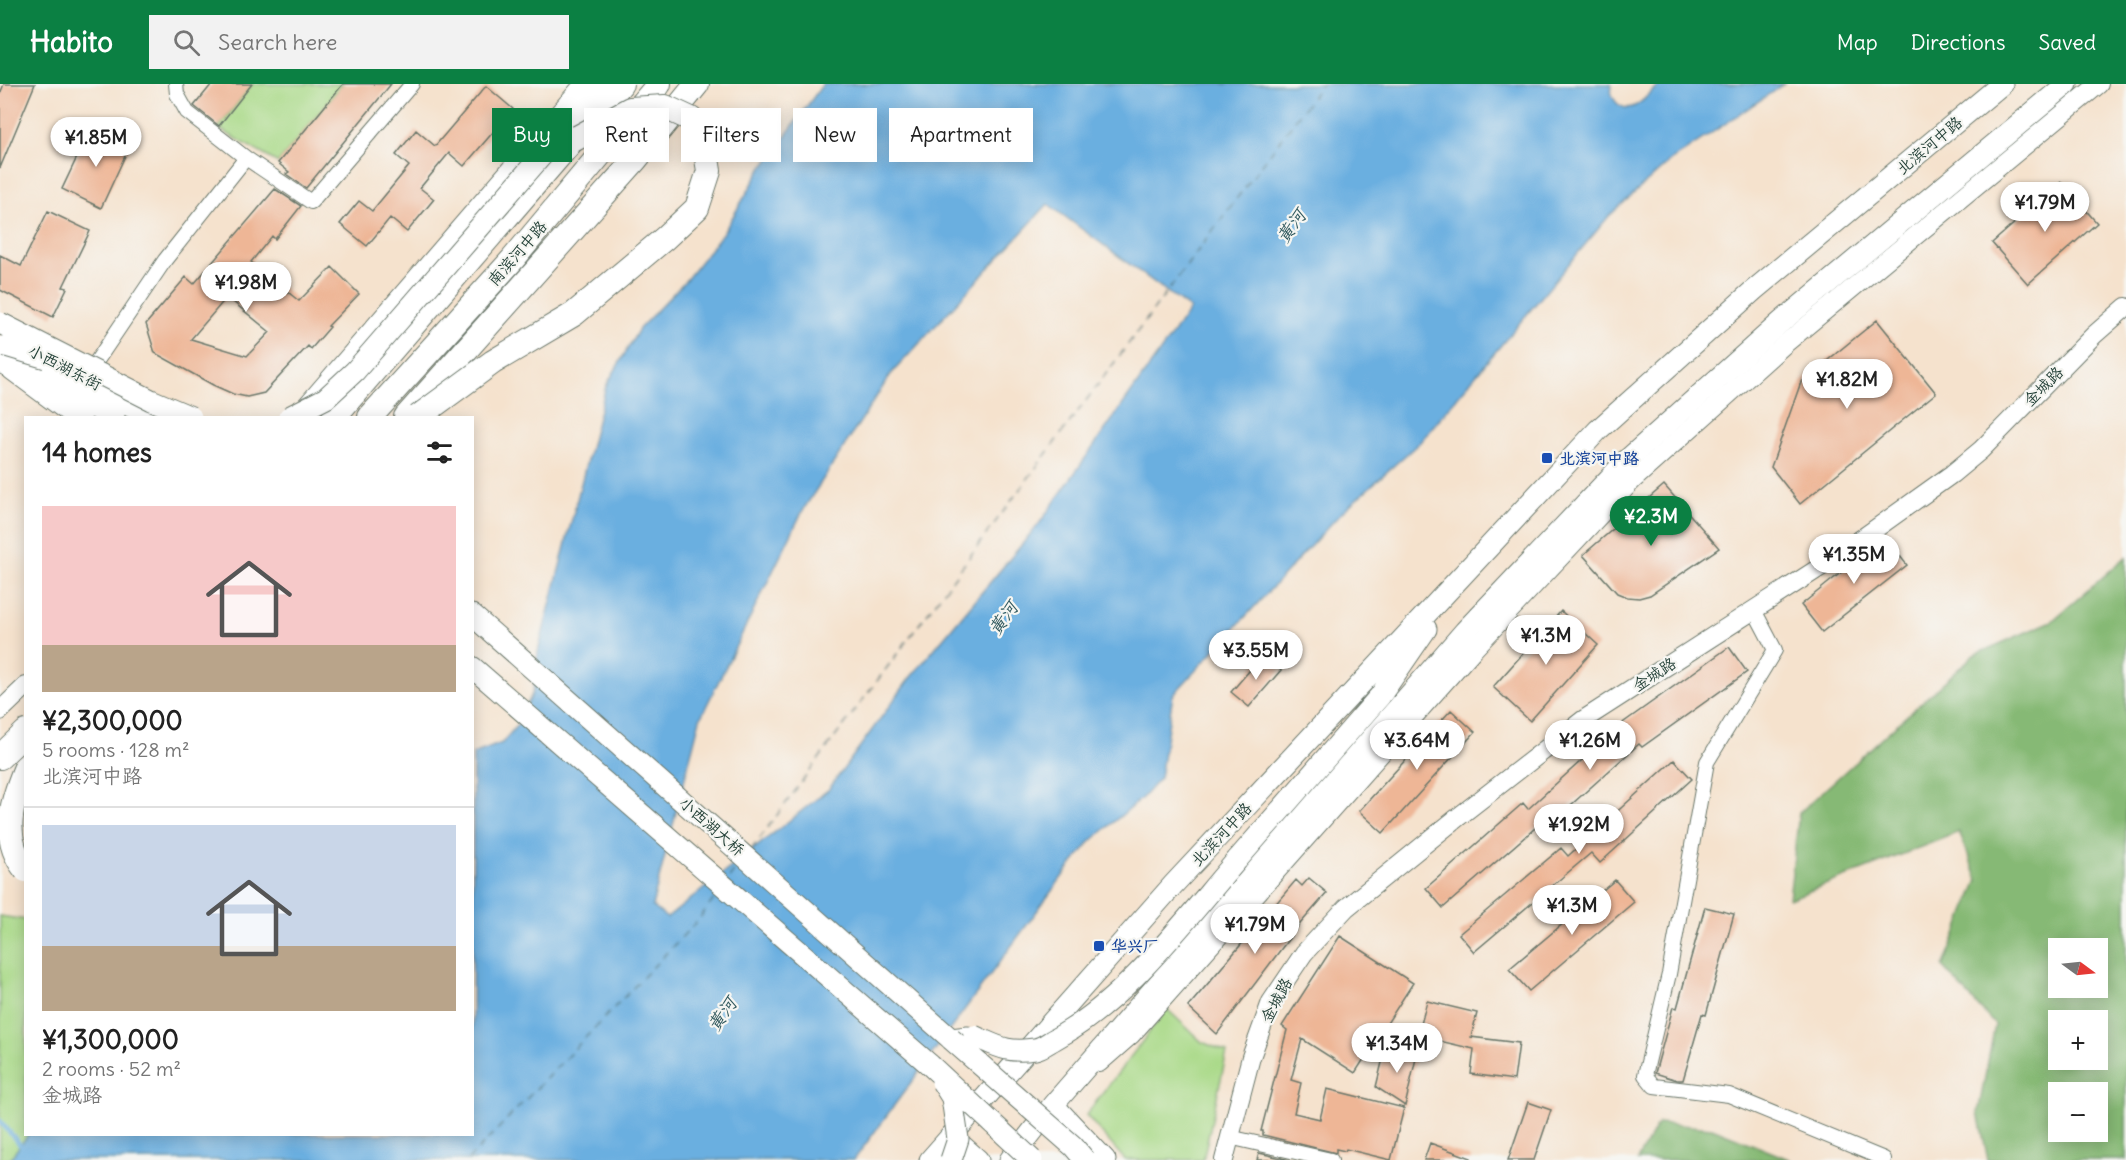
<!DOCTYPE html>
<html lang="en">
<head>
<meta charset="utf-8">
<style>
  :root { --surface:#fff; --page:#f2f2f2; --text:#222; --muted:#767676; --line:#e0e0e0; --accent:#0b8043 }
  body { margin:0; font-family:Delius,"LXGW WenKai TC",sans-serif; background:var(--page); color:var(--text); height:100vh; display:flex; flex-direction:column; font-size:22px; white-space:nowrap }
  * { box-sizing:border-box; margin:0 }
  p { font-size:20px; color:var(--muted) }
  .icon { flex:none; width:33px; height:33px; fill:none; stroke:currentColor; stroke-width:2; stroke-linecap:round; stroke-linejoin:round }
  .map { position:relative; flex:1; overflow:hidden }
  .drawer { position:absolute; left:24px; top:332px; width:450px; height:720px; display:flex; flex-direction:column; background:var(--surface); border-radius:0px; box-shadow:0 3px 15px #0003 }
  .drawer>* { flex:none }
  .guide { position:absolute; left:492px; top:24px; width:570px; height:54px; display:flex; gap:12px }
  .needle { width:39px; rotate:105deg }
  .tools { position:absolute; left:2048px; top:854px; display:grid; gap:12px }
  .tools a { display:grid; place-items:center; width:60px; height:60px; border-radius:0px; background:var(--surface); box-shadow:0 3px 15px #0003; font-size:30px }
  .price { position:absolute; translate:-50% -51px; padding:0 14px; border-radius:21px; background:#fff; color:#222; font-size:20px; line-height:39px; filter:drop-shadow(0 2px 3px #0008) }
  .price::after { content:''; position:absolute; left:50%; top:36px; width:18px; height:14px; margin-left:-9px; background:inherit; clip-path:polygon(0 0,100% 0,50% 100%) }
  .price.on { background:var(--accent); color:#fff }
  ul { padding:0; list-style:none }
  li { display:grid; align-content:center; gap:12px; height:318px; padding:0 18px }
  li+li { border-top:2px solid var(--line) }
  li span { display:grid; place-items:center; height:186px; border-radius:0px; color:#555 }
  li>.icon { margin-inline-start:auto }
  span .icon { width:108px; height:108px; fill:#fffc; stroke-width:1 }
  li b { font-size:26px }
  h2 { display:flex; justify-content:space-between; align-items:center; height:72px; padding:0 18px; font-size:26px }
  .pill { padding:0 21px; border-radius:0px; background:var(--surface); box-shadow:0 3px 15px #0003; font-size:21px; line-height:54px }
  .pill.on { background:var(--accent); color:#fff }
  header { display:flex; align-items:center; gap:36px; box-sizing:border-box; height:84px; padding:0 30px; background:var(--accent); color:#fff }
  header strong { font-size:28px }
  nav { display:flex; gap:33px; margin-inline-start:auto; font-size:21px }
  .search { width:420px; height:54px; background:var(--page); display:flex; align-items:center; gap:15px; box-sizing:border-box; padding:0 21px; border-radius:0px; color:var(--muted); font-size:22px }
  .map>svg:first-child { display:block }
</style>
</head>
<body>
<header>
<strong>Habito</strong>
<div class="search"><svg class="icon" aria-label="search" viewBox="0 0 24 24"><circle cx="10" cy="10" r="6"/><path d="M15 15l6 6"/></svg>Search here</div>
<nav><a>Map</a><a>Directions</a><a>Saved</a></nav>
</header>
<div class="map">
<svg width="2126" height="1076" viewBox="0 0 2126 1076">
  <rect width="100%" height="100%" fill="#f6f6f2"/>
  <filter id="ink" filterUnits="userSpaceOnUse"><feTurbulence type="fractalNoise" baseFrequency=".0167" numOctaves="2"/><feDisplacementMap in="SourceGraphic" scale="12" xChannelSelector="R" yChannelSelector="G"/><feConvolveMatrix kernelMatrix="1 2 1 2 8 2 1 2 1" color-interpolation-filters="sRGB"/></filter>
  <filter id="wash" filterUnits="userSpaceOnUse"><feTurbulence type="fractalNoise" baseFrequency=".008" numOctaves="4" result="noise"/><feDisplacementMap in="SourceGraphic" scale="24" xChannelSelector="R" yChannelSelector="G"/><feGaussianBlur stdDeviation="1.35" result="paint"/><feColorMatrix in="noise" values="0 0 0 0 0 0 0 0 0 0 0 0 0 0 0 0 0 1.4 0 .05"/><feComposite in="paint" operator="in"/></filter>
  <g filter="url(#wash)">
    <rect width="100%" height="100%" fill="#f5e2cd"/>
    <path fill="#a9d987" stroke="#648b5e" stroke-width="1.5" d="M252,0H343L278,79L218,44Z
      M0,832L26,836V1050H29L9,1076H0Z
      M1167,925L1202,958L1227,968L1203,1076H1125L1086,1031Z"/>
    <path fill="#86b974" stroke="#527b54" stroke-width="1.5" fill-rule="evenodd" d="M2126,473V1076H1988L1978,1029L1995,941L1943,883L1978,796L1959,748L1789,815L1799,729L1974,571L2052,537ZM2058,864H2097V903H2058ZM2058,936H2097V975H2058ZM2058,1008H2097V1047H2058Z
      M1658,1039L1712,1044L1791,1076H1637Z"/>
    <path fill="#6aafe0" stroke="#44768a" stroke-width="1.5" fill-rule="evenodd" d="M823,0H1611C1610,7 1612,13 1616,18C1631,35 1648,11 1659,0H1784L1670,77L1609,132L1420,358L1341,429L1173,611L1160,694L1142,714L1091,757L1065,789L854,1076H9L29,1050H472L473,670L502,659L518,640L533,608L538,568L606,302L639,245L686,196L705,172L725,146L760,87ZM1048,120L1190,225L1039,440L910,594L829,705L667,834L652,822L700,635L803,426L891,290Z"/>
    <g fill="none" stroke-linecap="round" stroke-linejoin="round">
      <path stroke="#6aafe0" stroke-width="5" d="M0,1037L33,1076"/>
      <path stroke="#325a5f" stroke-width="1.5" stroke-dasharray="8 6" stroke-linecap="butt" d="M751,766L1322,0
        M729,794L739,781
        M468,1076L699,835L718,810"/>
    </g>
    <g id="blocks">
      <path fill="#eeb696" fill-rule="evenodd" d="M4,0H35L0,84V10Z
        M212,0H252L219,42L194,22Z
        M343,0H391L306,104L286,90L289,88L278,79Z
        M486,2L513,25L464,82L449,69L420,104L434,115L407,148L390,134L367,162L340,140L359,117L372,127L409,82L396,71L416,46L435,62Z
        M89,48L101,54L106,49L130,61L101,124L62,105Z
        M2061,98L2097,139L2028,200L1992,159Z
        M275,105L301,122L275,155L272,152L251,178L299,217L332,183L359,210L328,242L330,243L311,265L308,262L264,309L247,313L233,310L213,301L155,269L146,240L186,193L194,200ZM227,213L270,248L247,272L191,255Z
        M48,127L90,147L63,203L67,204L53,233L0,206V171L21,182Z
        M1877,236L1936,309L1800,420L1771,383L1801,298Z
        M1664,401L1719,464L1650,511L1639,514L1627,513L1617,509L1583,471Z
        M1885,453L1907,481L1822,548L1801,521Z
        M1561,527L1598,561L1530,637L1493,603Z
        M1729,563L1747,588L1642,663L1639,660L1562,729L1558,724L1443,824L1426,804L1523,719L1528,725L1624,638Z
        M1263,571L1281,586L1249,623L1231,608Z
        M1451,626L1475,648L1383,749L1359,727Z
        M1674,676L1692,695L1600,779L1591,769L1474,868L1459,850L1561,764L1568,772Z
        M1309,794L1327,809L1300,840L1217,950L1188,923L1296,796L1302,802Z
        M1615,796L1634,818L1529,907L1509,885Z
        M1705,823L1734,830L1706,931L1702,930L1683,996H1677L1655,989L1673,923L1677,924Z
        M1340,852L1413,899L1355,989L1302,955L1291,996L1301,999L1294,1029L1320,1035L1327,1005L1404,1024L1391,1076L1346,1065L1345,1067L1336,1065V1069L1263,1051V1047H1261L1287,946L1282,942Z
        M1427,917L1477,929L1471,953L1519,959L1514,996L1471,990L1474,965L1418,952Z
        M1386,962L1417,970L1405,1022L1376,1003Z
        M1528,1018L1551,1026L1534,1076H1508Z
        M1430,1059L1471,1074V1076H1424Z
        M1259,1069L1290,1076H1257Z"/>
    </g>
  </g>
  <g filter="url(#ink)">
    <use href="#blocks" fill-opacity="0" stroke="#6a776a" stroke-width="1.5"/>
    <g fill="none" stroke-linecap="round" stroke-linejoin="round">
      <g stroke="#6a776a" stroke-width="16">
        <path id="street" d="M176,0L177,10L187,28L246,74L311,118L412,0
          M88,290L165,176L246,74
          M1754,526L1775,566L1707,678L1669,890L1645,991L1654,1002L1729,1011L1884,1075
          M1229,1053L1331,1076"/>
      </g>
      <g stroke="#6a776a" stroke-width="20">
        <path id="secondary" d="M307,321L584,0
          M0,627L26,602
          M1099,979L1131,951L1473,566L1633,396L1786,259L2099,0
          M1224,1076L1251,973L1271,918L1304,869L1346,824L1457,734L1583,636L1836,473L1952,390L1981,366L2094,251L2126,223"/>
      </g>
      <g stroke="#6a776a" stroke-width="23">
        <path id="primary" d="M563,47L600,0
          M26,272L153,333
          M0,278L114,333
          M472,531L951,955L968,953
          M472,583L930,981
          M1237,776L1380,612L1426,545
          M1053,1021L1105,1076
          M951,1052L978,1076
          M930,1076L1173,801L1598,346L1754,206L2002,0
          M1010,1076L1053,1021L1465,547L1627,376L1781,238L2067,0"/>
      </g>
      <g stroke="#6a776a" stroke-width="26">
        <path id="highway" d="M13,284L79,333
          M334,333L621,0
          M370,333L513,175L659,0
          M406,333L636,75L697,0
          M0,673L26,648"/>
      </g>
      <use href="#street" stroke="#fff" stroke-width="14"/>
      <use href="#secondary" stroke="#fff" stroke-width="18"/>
      <use href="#primary" stroke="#fff" stroke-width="21"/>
      <use href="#highway" stroke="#fff" stroke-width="24"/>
      <g stroke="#6a776a" stroke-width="23" stroke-linecap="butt">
        <path id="primary-bridge" d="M0,239L151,316L191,333
          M6,262L46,274
          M289,333L326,314L355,287L563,47
          M974,952C999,963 1007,969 1035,965C1042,964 1049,958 1055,955C1125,917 1185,836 1237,776
          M951,955L1073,1062L1085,1076
          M930,981L1032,1076
          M942,998L952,1014L958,1055L951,1076"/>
      </g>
      <g stroke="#6a776a" stroke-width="26" stroke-linecap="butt">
        <path id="highway-bridge" d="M418,333L493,278L574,230L665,154L697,124L709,87L704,56L691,35L665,23L630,25L573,56
          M26,683C11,719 0,754 26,786"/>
      </g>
      <use href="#primary-bridge" stroke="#fff" stroke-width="21"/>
      <use href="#highway-bridge" stroke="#fff" stroke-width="24"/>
    </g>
  </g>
  <g fill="#1a4fb4" stroke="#f6f6f2" stroke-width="2">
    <rect x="1541" y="368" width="12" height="12" rx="3"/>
    <rect x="1093" y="856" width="12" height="12" rx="3"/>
  </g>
  <g text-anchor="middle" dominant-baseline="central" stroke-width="4.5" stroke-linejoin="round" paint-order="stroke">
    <g font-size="16" fill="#1f3d34" stroke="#f6f6f2">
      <text transform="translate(1929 61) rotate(-40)">北滨河中路</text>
      <text transform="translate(517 169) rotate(-49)">南滨河中路</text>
      <text transform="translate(65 283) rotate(27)">小西湖东街</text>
      <text transform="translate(2043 302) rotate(-45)">金城路</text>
      <text transform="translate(1654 590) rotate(-33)">金城路</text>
      <text transform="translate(712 742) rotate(41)">小西湖大桥</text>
      <text transform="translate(1221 750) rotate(-47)">北滨河中路</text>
      <text transform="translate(1276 916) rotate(-62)">金城路</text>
    </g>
    <g font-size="16" font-weight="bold" fill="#164399" stroke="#f6f6f2" text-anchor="start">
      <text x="1559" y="374">北滨河中路</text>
      <text x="1111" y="862">华兴厂</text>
    </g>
    <g font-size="18" font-style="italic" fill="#325a5f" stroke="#f6f6f2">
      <text transform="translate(1291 142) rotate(-54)">黄河</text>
      <text transform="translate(1003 534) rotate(-54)">黄河</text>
      <text transform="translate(722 930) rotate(-55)">黄河</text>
    </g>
  </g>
</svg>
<div class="tools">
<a><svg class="needle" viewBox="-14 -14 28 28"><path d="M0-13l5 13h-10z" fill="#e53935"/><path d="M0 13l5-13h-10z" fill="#767676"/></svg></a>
<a>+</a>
<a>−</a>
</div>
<b class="price" style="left:96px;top:84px">¥1.85M</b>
<b class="price" style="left:2045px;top:149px">¥1.79M</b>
<b class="price" style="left:246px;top:229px">¥1.98M</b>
<b class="price" style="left:1847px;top:326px">¥1.82M</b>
<b class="price on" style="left:1651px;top:463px">¥2.3M</b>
<b class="price" style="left:1854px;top:501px">¥1.35M</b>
<b class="price" style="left:1546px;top:582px">¥1.3M</b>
<b class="price" style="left:1256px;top:597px">¥3.55M</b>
<b class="price" style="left:1417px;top:687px">¥3.64M</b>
<b class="price" style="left:1590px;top:687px">¥1.26M</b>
<b class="price" style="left:1579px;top:771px">¥1.92M</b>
<b class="price" style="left:1572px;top:852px">¥1.3M</b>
<b class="price" style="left:1255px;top:871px">¥1.79M</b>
<b class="price" style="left:1397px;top:990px">¥1.34M</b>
<div class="guide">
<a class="pill on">Buy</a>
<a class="pill">Rent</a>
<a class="pill">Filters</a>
<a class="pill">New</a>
<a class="pill">Apartment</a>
</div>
<section class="drawer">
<h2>14 homes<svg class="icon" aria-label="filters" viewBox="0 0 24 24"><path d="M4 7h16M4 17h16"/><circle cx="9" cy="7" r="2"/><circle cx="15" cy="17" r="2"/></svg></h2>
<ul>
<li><span style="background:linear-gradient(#f6c9c9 75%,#b9a48a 0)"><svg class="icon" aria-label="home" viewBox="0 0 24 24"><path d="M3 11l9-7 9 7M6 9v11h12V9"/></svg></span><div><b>¥2,300,000</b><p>5 rooms · 128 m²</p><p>北滨河中路</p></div></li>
<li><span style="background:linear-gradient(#c9d6e8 65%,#b9a48a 0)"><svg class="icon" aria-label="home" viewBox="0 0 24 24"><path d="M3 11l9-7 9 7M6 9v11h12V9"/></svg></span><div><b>¥1,300,000</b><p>2 rooms · 52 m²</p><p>金城路</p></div></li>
</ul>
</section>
</div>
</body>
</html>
